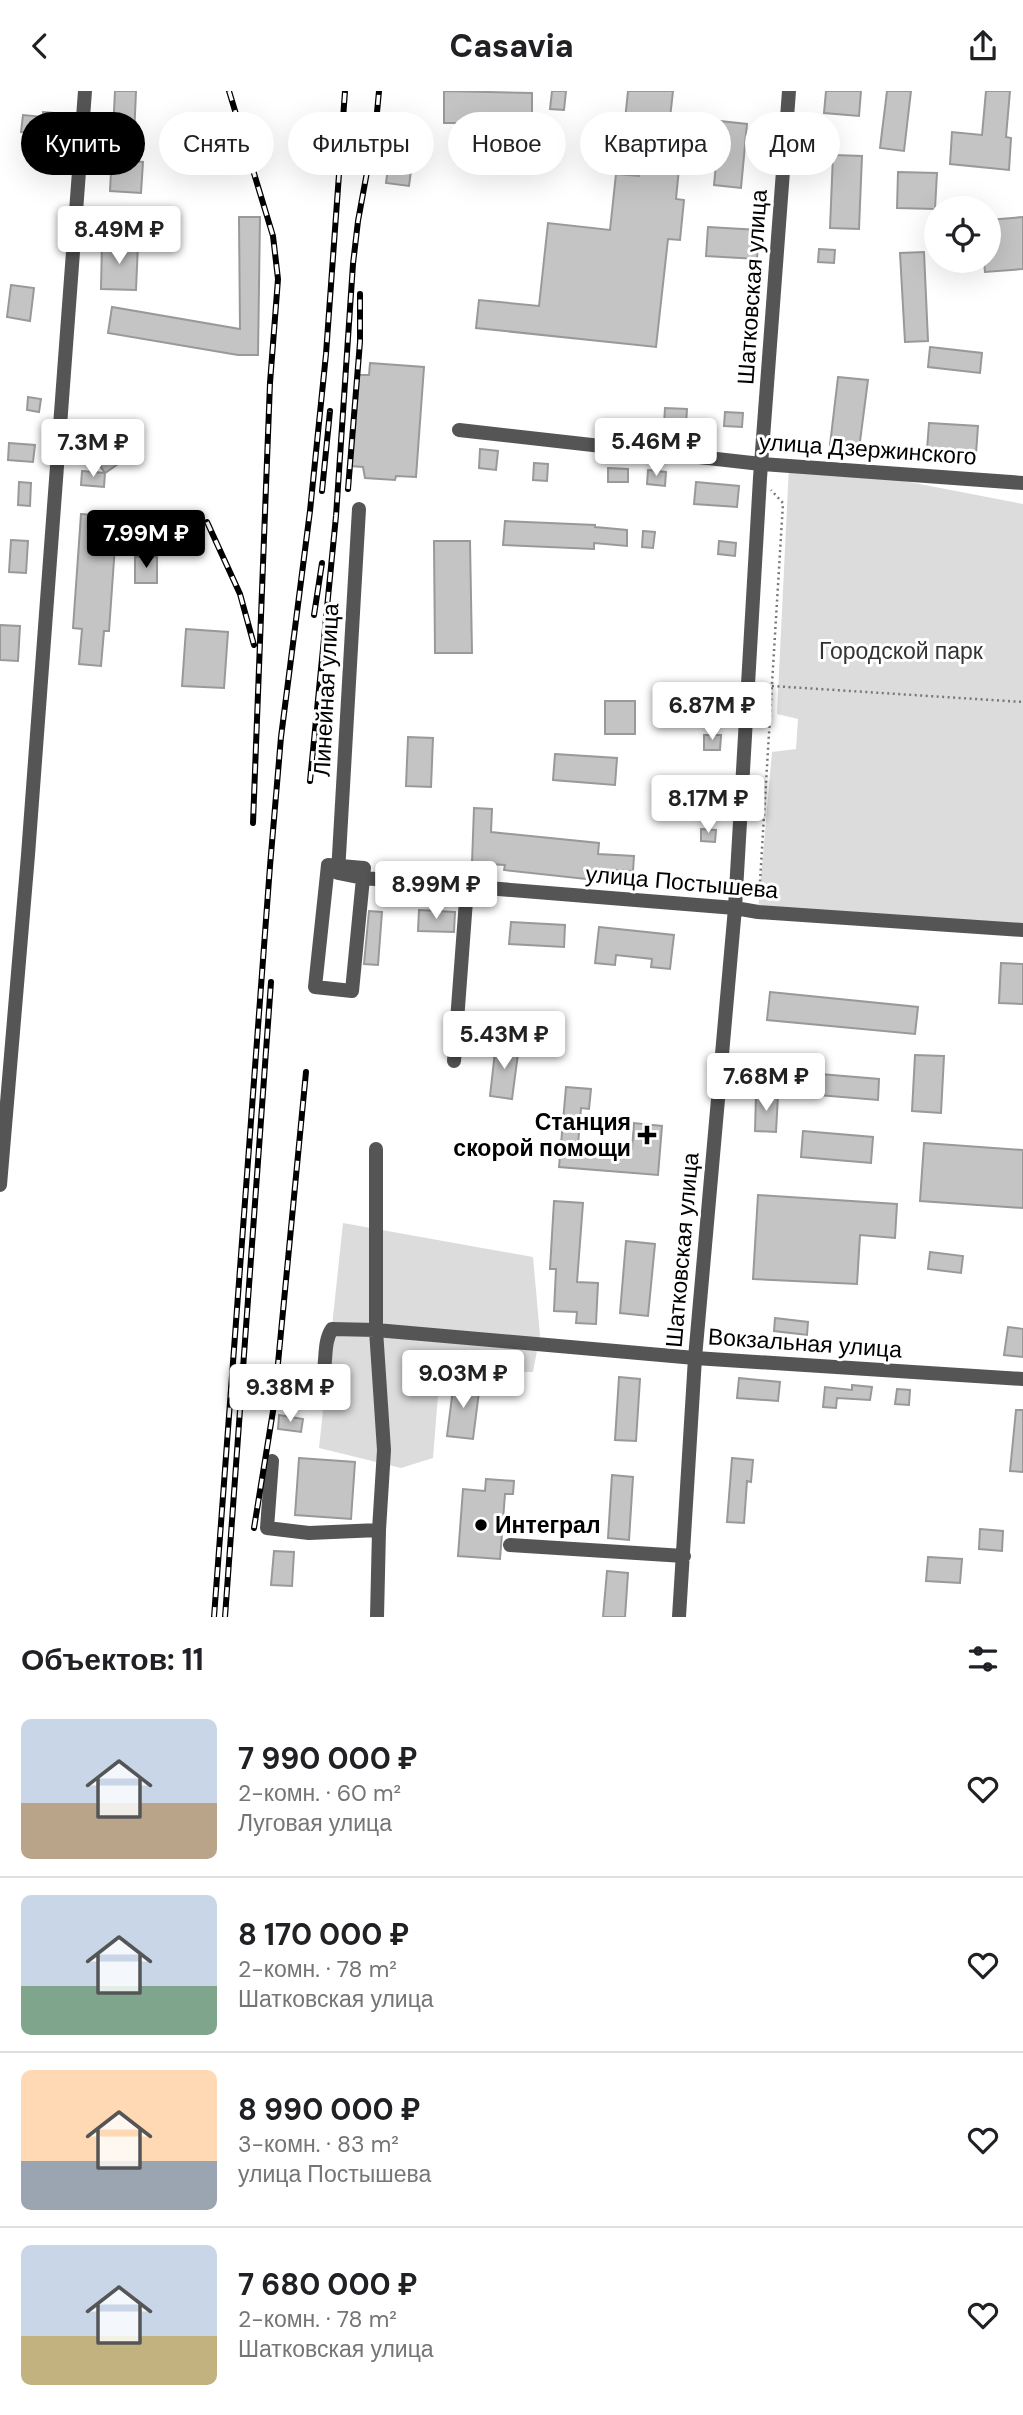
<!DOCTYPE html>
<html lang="ru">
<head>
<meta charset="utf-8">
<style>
  :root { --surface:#fff; --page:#f2f2f2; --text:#202124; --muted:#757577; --line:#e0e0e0; --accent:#000 }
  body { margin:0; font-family:"DM Sans",sans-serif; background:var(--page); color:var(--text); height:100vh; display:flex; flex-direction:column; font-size:26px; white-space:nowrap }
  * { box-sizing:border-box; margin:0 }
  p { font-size:23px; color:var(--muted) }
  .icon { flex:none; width:38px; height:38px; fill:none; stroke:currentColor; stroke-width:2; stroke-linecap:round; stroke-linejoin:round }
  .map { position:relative; height:1526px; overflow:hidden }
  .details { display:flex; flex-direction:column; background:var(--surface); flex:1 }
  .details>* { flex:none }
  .top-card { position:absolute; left:21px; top:21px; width:982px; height:63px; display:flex; gap:14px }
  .tools { position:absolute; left:924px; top:105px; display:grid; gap:14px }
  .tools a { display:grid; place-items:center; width:77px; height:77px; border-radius:50%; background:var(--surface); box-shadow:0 7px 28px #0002; font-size:35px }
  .price { position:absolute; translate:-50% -60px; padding:0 16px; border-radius:7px; background:#fff; color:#222; font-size:23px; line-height:46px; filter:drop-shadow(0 2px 4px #0008) }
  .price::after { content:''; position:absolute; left:50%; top:42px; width:21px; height:16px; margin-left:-10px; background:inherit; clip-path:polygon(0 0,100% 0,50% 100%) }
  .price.selected { background:var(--accent); color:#fff }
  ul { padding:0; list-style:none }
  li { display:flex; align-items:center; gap:21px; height:175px; padding:0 21px }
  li+li { border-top:2px solid var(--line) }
  li span { display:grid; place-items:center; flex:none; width:196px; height:140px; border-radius:10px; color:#555 }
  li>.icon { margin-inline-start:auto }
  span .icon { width:84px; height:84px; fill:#fffc; stroke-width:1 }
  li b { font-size:30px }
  h2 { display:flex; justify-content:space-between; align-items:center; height:84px; padding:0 21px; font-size:30px }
  .pill { padding:0 24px; border-radius:32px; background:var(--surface); box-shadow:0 7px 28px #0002; font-size:24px; line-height:63px }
  .pill.selected { background:var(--accent); color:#fff }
  header { display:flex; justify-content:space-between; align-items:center; height:91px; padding:0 21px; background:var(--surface); font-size:32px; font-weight:800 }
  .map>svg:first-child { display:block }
</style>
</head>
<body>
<header><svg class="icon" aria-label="back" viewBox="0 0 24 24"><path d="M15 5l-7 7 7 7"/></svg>Casavia<svg class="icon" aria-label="share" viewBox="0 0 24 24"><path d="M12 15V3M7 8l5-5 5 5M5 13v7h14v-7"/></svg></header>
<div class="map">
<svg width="1023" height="1526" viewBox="0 0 1023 1526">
  <rect width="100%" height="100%" fill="#fff"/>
  <path fill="#dcdcdc" d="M789,375L847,379L1023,413V839L758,821L772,661L796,658L798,628L777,623Z
    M343,1132L533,1166L540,1244L533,1281L440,1279L433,1367L401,1377L319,1357Z"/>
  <path fill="#c4c4c4" stroke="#999" stroke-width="2" d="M115,0H136L133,70L143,71L141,102L110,100Z
    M444,0L532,2V26H472V32H444Z
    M552,0H566L564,19L550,18Z
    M628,0H673L668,45L682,47L676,108L684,109L680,149L668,148L656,256L476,237L479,209L539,215L548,132L610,139L616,83L639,85L645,31L625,29Z
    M826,0H861L859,25L824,22Z
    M887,0H911L904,60L880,57Z
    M986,0H1010L1006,46L1011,47L1009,79L950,73L952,41L982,44Z
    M43,21L53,22L50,44L21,41L23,24L43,26Z
    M720,30L747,33L741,97L714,94Z
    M392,46L415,49L409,95L386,92Z
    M833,64L862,65L859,138L830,137Z
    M898,81L937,82L935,118L897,117Z
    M239,126H260L258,264H238L108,242L112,216L240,238Z
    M1023,126V178L985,181L984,170H989V129Z
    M708,136L759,139L757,168L706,165Z
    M102,151L138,153L136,199L101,198Z
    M819,158L835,159L834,172L818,171Z
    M924,161L928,250L905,251L900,162Z
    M11,194L34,197L30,230L7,226Z
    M930,256L982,262L980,282L928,276Z
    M370,272L424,276L416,386L396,385L395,389L365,387L363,376L351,375L358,284H369Z
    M838,286L868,289L859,358L830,354Z
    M28,306L41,308L39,321L27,319Z
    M665,317L687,318L686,334L664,333Z
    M725,321L743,322L742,336L724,335Z
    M929,332L978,335L976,363L927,359Z
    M112,345L128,366L105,382L90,361Z
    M9,352L35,354L33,371L8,369Z
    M480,358L498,360L496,379L479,377Z
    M534,372L548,373L547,390L533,389Z
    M608,377L628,378V391H608Z
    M648,379L666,381L665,395L647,393Z
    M82,380L105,382L104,396L81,394Z
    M19,391L31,392L30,415L18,414Z
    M696,391L739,395L737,416L694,413Z
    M81,423L117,426L109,540H104L101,575L79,573L82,538L73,537Z
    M505,430L595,434V436L627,439V455L594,452V458L503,454Z
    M643,440L655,441L653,457L642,456Z
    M11,449L28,450L26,482L9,481Z
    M434,450H470L472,562H435Z
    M719,450L736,452L735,465L718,463Z
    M135,466H157V492H135Z
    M0,534L20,535L18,570L0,569Z
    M186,538L228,541L224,597L182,595Z
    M708,608H722V621H708Z
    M605,610H635V643H605Z
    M704,644H721L720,659H704Z
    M408,646L433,647L431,696L406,695Z
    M555,663L617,667L615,694L553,689Z
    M474,717L492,718L491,741L599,752L598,763L634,765L633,780L596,778L595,789L504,779L505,774L472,772Z
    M701,738L716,739L715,751L701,750Z
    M419,819L455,821L454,841L418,840Z
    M369,820L382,821L378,874L364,873Z
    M511,831L565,834L564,856L509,853Z
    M599,836L674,844L670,878L651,876L652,868L616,864L615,874L595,872Z
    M1001,872L1023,873V913L999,912Z
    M770,901L918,916L915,943L767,929Z
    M496,952L519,955L512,1008L490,1005Z
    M915,964L944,965L941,1022L912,1020Z
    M762,969H781V983H762Z
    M808,982L879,988L878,1009L806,1003Z
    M566,996L591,998L589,1018L581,1017L578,1054L632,1058L634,1032L662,1035L658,1084L559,1076Z
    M756,1003L778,1004L776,1041L755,1040Z
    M803,1040L873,1046L871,1072L801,1066Z
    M924,1052L1023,1059V1117L920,1110Z
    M758,1104L897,1113L895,1147L860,1144L857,1193L753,1188Z
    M554,1110L583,1112L577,1191L598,1192L596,1233L576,1232L577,1221L554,1220L556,1178H550Z
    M626,1150L655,1153L648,1225L620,1222Z
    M930,1161L963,1165L961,1182L928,1178Z
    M775,1227L808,1231L807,1244L774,1240Z
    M1008,1236L1023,1238V1266L1004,1264Z
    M619,1286L640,1288L636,1350L615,1349Z
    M739,1287L780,1291L778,1310L737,1307Z
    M454,1290L480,1293L473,1348L447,1345Z
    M852,1294L872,1296L870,1309L837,1307L836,1317L823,1316L825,1296L852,1299Z
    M897,1298L910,1299L909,1314L895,1313Z
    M1016,1319H1023V1381L1010,1380Z
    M279,1324L303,1328L301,1341L278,1338Z
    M299,1367L355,1371L351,1428L295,1424Z
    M732,1367L753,1369L751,1391L747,1390L744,1432L727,1431Z
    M612,1384L633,1386L629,1449L608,1447Z
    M486,1388L514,1390L513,1403H505L500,1468L458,1465L463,1398L485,1400Z
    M980,1438L1003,1440L1002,1460L979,1458Z
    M274,1460L294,1461L292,1495L271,1494Z
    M928,1466L962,1468L960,1492L926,1490Z
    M607,1480L628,1482L625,1526H603Z"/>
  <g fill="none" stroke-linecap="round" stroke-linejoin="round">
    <path stroke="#777" stroke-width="2.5" stroke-dasharray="2 3.5" stroke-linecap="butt" d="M772,595L1023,611
      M759,807L783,412L771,399"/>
    <path stroke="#555" stroke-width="14" d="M459,339L761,373L1023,392
      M359,418L338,782L363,787L735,817L758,821L1023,839
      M328,774L364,777L352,900L315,896Z
      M454,970L467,796
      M376,1058V1239L384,1359L379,1439L377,1526
      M0,1094L28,764L85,0
      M310,1289L321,1291C328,1274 322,1253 332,1238L376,1239L695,1267L1023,1288
      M272,1370L267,1437L309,1442L379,1439
      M510,1454L684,1465
      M679,1526L695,1267L735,817L760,387L789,0"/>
    <g stroke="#000" stroke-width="6">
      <path id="rail" d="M229,0L273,145L278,188L270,292L253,732
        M348,398L360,251V203
        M322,400L330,320
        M207,431L240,503L254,554
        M314,524L322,472
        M310,690L336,425L353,173L358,130L376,32L379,0
        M254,1437L274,1314L306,981
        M214,1526L270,775L281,646L310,420L326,263L345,0
        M225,1526L271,891"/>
    </g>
    <use href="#rail" stroke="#fff" stroke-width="3.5" stroke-dasharray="10" stroke-linecap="butt"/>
  </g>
  <g fill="#000" stroke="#fff" stroke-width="2.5">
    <path d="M643.5 1033.5h7v7h7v7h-7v7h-7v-7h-7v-7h7z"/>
    <circle cx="481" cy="1434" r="7"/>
  </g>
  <g text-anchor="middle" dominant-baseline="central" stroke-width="6" stroke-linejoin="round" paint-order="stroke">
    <g font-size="23" fill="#000" stroke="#fff">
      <text transform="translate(752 196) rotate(-86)">Шатковская улица</text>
      <text transform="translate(868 358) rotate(4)">улица Дзержинского</text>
      <text transform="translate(326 599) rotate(-87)">Линейная улица</text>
      <text transform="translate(682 791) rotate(5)">улица Постышева</text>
      <text transform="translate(682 1159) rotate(-85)">Шатковская улица</text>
      <text transform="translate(805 1252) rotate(4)">Вокзальная улица</text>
    </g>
    <g font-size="23" fill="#333" stroke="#fff">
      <text x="901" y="560">Городской парк</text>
    </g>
    <g font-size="23" font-weight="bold" fill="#000" stroke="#fff" text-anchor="end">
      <text x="631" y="1031">Станция<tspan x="631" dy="26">скорой помощи</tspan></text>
      <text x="495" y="1434" text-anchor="start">Интеграл</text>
    </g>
  </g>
</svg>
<div class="tools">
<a><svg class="icon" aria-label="locate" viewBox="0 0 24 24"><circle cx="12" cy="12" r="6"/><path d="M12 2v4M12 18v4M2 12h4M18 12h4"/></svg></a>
</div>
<b class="price" style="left:119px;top:175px">8.49M ₽</b>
<b class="price" style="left:656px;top:387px">5.46M ₽</b>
<b class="price" style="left:93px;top:388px">7.3M ₽</b>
<b class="price selected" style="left:146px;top:479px">7.99M ₽</b>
<b class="price" style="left:712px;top:651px">6.87M ₽</b>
<b class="price" style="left:708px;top:744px">8.17M ₽</b>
<b class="price" style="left:436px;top:830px">8.99M ₽</b>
<b class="price" style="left:504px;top:980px">5.43M ₽</b>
<b class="price" style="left:766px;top:1022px">7.68M ₽</b>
<b class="price" style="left:463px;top:1319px">9.03M ₽</b>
<b class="price" style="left:290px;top:1333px">9.38M ₽</b>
<div class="top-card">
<a class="pill selected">Купить</a>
<a class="pill">Снять</a>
<a class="pill">Фильтры</a>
<a class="pill">Новое</a>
<a class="pill">Квартира</a>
<a class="pill">Дом</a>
</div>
</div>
<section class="details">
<h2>Объектов: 11<svg class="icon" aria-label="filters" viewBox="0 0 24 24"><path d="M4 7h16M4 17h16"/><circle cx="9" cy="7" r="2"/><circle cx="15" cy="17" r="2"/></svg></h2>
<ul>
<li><span style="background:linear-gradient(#c9d6e8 60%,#b9a48a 0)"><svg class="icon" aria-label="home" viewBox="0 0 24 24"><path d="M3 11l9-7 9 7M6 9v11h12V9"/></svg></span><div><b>7 990 000 ₽</b><p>2-комн. · 60 m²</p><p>Луговая улица</p></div><svg class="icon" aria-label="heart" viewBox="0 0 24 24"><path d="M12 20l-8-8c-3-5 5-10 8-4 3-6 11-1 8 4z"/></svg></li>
<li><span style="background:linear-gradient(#c9d6e8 65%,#7fa58c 0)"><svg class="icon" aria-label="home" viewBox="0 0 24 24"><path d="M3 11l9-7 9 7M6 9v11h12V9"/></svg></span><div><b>8 170 000 ₽</b><p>2-комн. · 78 m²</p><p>Шатковская улица</p></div><svg class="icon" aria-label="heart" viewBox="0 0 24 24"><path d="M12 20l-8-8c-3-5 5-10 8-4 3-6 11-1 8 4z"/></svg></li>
<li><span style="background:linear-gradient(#ffd9b3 65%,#9aa5b1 0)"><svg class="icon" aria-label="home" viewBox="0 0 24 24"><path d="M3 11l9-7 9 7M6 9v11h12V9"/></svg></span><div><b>8 990 000 ₽</b><p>3-комн. · 83 m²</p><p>улица Постышева</p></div><svg class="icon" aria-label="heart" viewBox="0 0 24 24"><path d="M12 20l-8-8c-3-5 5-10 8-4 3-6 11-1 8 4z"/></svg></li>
<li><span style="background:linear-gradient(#c9d6e8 65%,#c2b280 0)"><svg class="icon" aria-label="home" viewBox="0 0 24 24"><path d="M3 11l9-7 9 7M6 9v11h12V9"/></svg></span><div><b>7 680 000 ₽</b><p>2-комн. · 78 m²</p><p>Шатковская улица</p></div><svg class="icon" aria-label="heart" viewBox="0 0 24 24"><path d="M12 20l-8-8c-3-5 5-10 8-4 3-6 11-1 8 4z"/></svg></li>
</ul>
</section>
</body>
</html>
